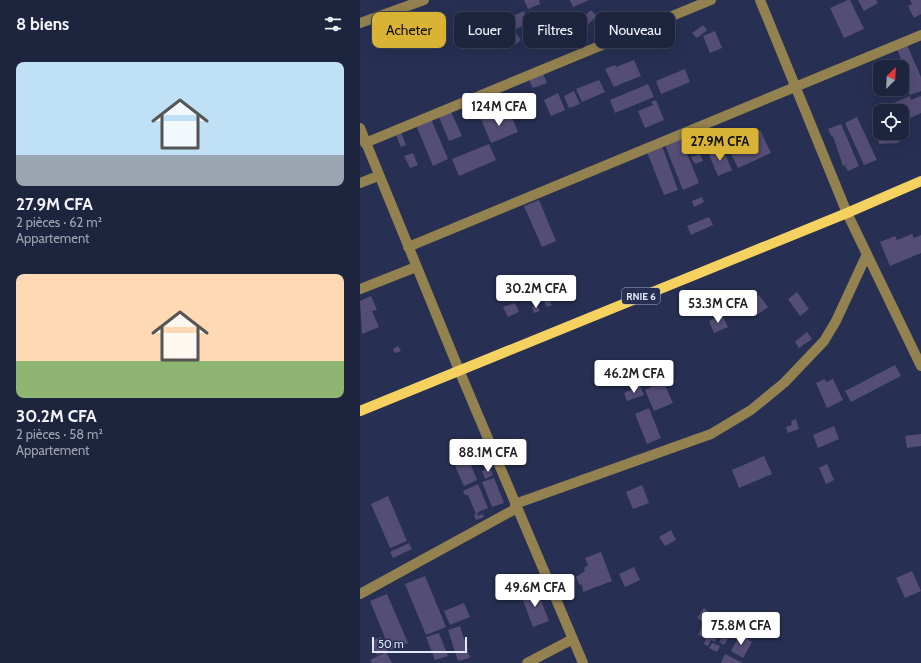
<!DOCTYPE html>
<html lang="fr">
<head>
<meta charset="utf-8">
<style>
  :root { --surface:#1d243e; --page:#252c45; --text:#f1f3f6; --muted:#a0a4b0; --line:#3b4158; --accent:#d9b334 }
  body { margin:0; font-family:Cabin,sans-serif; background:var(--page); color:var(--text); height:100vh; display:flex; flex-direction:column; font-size:15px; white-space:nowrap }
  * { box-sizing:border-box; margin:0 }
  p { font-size:13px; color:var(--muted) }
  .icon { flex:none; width:22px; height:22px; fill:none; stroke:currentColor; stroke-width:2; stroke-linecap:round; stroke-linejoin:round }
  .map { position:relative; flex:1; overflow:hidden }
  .details { display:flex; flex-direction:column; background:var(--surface); width:360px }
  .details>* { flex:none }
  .hud { position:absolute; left:12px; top:12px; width:380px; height:36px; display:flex; gap:8px }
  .needle { width:26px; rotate:24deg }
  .buttons { position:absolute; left:513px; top:60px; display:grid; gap:8px }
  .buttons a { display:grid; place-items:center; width:36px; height:36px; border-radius:8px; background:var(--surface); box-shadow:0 4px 16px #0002,0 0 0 1px var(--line); font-size:20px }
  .scale { position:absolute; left:12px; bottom:10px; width:95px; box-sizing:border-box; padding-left:4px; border:2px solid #e3e8fb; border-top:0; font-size:11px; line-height:14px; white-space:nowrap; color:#e3e8fb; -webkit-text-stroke:3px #273053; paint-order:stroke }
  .price { position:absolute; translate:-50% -34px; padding:0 9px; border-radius:4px; background:#fff; color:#222; font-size:13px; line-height:26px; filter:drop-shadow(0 1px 2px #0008) }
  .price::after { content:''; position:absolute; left:50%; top:24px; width:12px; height:9px; margin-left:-6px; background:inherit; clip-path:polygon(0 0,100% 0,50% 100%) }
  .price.current { background:var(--accent); color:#111 }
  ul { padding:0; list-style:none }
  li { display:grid; align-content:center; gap:8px; height:212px; padding:0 16px }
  li span { display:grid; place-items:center; height:124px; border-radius:8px; color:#555 }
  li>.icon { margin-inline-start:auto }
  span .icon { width:72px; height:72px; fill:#fffc; stroke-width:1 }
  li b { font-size:17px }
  h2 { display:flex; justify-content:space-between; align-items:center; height:48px; padding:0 16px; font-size:17px }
  .tag { padding:0 14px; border-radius:8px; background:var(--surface); box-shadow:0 4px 16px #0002,0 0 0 1px var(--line); font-size:14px; line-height:36px }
  .tag.current { background:var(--accent); color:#111 }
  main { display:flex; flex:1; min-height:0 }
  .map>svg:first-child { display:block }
</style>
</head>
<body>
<main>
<section class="details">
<h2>8 biens<svg class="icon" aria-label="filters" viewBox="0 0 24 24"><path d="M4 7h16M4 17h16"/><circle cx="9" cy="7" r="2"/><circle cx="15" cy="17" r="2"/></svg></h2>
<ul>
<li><span style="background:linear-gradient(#bfe0f5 75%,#9aa5b1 0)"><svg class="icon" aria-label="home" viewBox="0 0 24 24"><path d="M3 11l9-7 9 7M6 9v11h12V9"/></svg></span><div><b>27.9M CFA</b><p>2 pièces · 62 m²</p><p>Appartement</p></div></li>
<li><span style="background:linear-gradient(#ffd9b3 70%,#8fb573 0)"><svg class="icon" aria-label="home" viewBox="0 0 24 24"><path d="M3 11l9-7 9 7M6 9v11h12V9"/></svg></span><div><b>30.2M CFA</b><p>2 pièces · 58 m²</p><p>Appartement</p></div></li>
</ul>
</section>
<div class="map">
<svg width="561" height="663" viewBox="0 0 561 663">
  <rect width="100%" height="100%" fill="#273053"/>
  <path fill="#544d75" d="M164,0H179L180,4L168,9Z
    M210,0H229L213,7Z
    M488,0H490L504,29L484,38L470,8Z
    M498,0H516L518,3L504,11Z
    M550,0H561V14L554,18L548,6L552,4Z
    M231,10L237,16L224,28L218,22Z
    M164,11L169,24L155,29L150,17Z
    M214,15L223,35L214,38L206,18Z
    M145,19L161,40L156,44L140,22Z
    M174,23L182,40L171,45L163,27Z
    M343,25L347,30L337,38L332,33Z
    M355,31L362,48L350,53L343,36Z
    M547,45L561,77V91L550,95L542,75V67H538L536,61L541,59L537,49Z
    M274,60L281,76L263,83L256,67Z
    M255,65L263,83L254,87L245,69Z
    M325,69L330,82L301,94L296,81Z
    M183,74L187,83L173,88L169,80Z
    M239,80L245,92L222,102L216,89Z
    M288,84L294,97L255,113L250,100Z
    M214,91L220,104L209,108L204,96Z
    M198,93L205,110L191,116L184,100Z
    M550,96L551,100L561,96V113L542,122V111H537L534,103Z
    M296,100L304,120L285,128L278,111L293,105L291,102Z
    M91,112L102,136L89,141L79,117Z
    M150,113L158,132L131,143L121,119L133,115L135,119Z
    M497,117L517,160L504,165L485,123Z
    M71,119L88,159L73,166L56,125Z
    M517,122H520V133H538L539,143L519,144Z
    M481,124L499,166L488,171L485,166L490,164L483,166L473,136L472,137L468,129Z
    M400,130L411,153L378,168L367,145Z
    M41,132L46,145L41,147L36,135Z
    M320,136L339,183L323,190L304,143Z
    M129,144L136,160L99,176L92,159Z
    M302,146L318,190L304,195L287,152Z
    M363,149L372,170L358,176L349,155Z
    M53,153L58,165L50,168L44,156Z
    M340,154L343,161L335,164L331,157Z
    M342,197L344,202L334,207L332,201Z
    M179,200L196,241L182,247L164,206Z
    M349,217L353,225L331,235L327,226Z
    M552,234L554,238L561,235V253L530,266L520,242L535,236L537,240Z
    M437,292L449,309L440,316L428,299Z
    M353,295L358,306L349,310L344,299Z
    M399,295L408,307L397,315L389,304Z
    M11,296L17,310L12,311L19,327L2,334L0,301Z
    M189,300L192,305L187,307L184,302Z
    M333,300L337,308L326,313L322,305Z
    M155,303L159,312L148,317L143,307Z
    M177,305L180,311L174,313L172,307Z
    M362,315L368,327L354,333L349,321Z
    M447,332L452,339L439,348L435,342Z
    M38,346L41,351L35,353L33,349Z
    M535,365L541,376L491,402L485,391Z
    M465,379L466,382L473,379L483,400L467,408L456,383Z
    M303,381L313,403L294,411L285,390Z
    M280,386L284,395L267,401L264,393Z
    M289,408L301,438L287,444L275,414Z
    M436,419L439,429L428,433L426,427L432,425L431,421Z
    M474,426L479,439L458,448L453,435Z
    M561,434V446L547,448L545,436Z
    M404,456L412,474L379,488L372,470Z
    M109,460L117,480L104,486L95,466Z
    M467,464L474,480L466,484L459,468Z
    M130,467L133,475L125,479L122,471Z
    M134,478L144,503L132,507L122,482Z
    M118,484L128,508L118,512L117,516L123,514L124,517L116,520L114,515L116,514L108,495H105L103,491Z
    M282,485L289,503L273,509L266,492Z
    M28,496L47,541L30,548L11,504Z
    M311,530L316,540L305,546L299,537Z
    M49,543L52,549L33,558L30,552Z
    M241,552L252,581L223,592L222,585L219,584L216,577L225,571L224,568L228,565L225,558Z
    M274,567L280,580L265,587L259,574Z
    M552,571L561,591L545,598L536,578Z
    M65,576L86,627L66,635L45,584Z
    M177,590L189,621L173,627L161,595Z
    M27,594L48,643L30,650L10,601Z
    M104,603L110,617L90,625L84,611Z
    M344,608L349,612L343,622L337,618Z
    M344,622L360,629L355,642L351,640L348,646L344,644L346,638L338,635Z
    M100,626L110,658L98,661L88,630Z
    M79,633L88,656L75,660L66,637Z
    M380,634L392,642L383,658L371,651Z
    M363,636L368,639L364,645L359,642Z
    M21,637L28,650L17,655L11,641Z
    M352,643L360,646L357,652L349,648Z
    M26,652L32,663H12L10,660Z
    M365,654L383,663H361Z"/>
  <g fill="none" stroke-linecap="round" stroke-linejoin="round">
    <path stroke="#93824f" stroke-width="10" d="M400,0L487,213L561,366
      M0,23L64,0
      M0,128L99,370L223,663
      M5,143L351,0
      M0,183L18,176
      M48,247L561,35
      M0,289L56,267
      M155,504L351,434L391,410L424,383L464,341L476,321L507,254
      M0,594L157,508
      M167,663L213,639"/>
    <path stroke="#f5d160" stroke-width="10" d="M0,411L487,213L561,181"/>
  </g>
  <g text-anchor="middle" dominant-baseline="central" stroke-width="3.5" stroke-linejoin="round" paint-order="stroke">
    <rect fill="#273053" stroke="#abb1c9" stroke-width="1" x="262" y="288" width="38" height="16" rx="3"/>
    <g font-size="10" font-weight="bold" fill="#e3e8fb">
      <text x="281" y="296">RNIE 6</text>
    </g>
  </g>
</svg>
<div class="buttons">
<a><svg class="needle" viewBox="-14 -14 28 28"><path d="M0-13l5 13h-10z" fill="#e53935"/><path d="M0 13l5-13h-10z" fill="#a0a4b0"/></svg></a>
<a><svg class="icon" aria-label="locate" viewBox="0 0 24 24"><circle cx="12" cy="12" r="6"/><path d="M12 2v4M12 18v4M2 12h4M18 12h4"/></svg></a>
</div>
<div class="scale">50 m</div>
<b class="price" style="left:139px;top:127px">124M CFA</b>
<b class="price current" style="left:360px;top:162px">27.9M CFA</b>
<b class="price" style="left:176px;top:309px">30.2M CFA</b>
<b class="price" style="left:358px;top:324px">53.3M CFA</b>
<b class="price" style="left:274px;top:394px">46.2M CFA</b>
<b class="price" style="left:128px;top:473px">88.1M CFA</b>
<b class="price" style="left:175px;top:608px">49.6M CFA</b>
<b class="price" style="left:381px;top:646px">75.8M CFA</b>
<div class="hud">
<a class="tag current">Acheter</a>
<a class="tag">Louer</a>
<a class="tag">Filtres</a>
<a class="tag">Nouveau</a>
</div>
</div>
</main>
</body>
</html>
